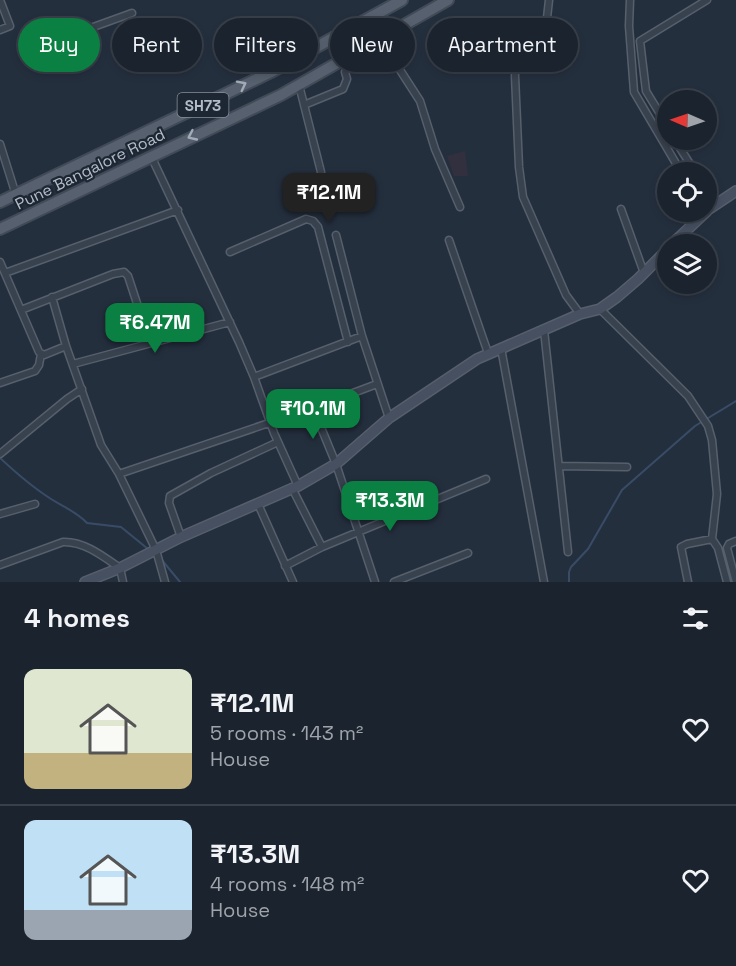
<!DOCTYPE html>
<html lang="en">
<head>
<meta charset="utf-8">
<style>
  :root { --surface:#1b232e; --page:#242b36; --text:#f1f3f6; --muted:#a0a4aa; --line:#39404a; --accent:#0b8043 }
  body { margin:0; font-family:"Space Grotesk",sans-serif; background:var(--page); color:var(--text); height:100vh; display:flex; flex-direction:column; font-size:22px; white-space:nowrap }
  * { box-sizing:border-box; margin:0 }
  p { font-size:20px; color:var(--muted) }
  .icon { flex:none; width:33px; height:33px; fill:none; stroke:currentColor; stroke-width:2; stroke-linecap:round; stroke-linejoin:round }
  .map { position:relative; height:582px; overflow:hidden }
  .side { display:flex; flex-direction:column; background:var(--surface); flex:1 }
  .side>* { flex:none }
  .top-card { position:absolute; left:18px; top:18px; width:700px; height:54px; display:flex; gap:12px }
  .needle { width:39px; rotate:272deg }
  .tools { position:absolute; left:657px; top:90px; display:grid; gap:12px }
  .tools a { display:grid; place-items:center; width:60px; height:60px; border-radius:50%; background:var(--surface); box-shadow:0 3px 9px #0003,0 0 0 2px var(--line); font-size:30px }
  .price { position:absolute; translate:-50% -51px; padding:0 14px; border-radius:12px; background:var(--accent); color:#fff; font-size:20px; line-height:39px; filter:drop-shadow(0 2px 3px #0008) }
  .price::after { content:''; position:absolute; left:50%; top:36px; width:18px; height:14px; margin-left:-9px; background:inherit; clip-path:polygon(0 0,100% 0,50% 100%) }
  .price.current { background:#222; color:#fff }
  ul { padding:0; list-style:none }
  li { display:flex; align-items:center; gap:18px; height:150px; padding:0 24px }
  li+li { border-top:2px solid var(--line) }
  li span { display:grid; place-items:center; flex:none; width:168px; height:120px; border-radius:12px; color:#555 }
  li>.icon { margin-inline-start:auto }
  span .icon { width:72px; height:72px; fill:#fffc; stroke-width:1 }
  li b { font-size:26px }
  h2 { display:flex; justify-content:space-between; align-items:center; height:72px; padding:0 24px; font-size:26px }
  .chip { padding:0 21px; border-radius:27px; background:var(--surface); box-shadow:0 3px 9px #0003,0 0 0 2px var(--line); font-size:21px; line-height:54px }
  .chip.current { background:var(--accent); color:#fff }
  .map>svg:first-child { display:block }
</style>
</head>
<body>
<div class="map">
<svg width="736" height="582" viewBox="0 0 736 582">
  <rect width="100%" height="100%" fill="#242f3e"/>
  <path fill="#32303f" d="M465,151L468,176H454L447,156Z"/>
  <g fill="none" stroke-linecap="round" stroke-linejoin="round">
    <path stroke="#394c67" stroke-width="2" d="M0,458C15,472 31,486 48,497C61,506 76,511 87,523L121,527L148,549
      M161,559L180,582
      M569,582V572L571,567L588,549L622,490L695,426L736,401"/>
    <g stroke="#565f6c" stroke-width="9">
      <path id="street" d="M549,0L546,27L538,34L522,39L516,51L515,76L519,167L523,197L566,295L580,314
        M630,0L629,26L634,92L681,172
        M0,30L10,26L0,0
        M380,39L420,101L435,149L460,207
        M54,67L49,43L132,13
        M299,85L321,172
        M304,105L343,89L347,79L345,72
        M668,127L646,91L640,41L707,0
        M675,140L695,172
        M0,144L16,195
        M151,156L239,342L254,377L274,433L298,486
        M706,191L715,205
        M621,209L644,273
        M336,235L362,336L389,418
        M449,240L488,353
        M230,252L306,219L313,221L318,227L348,342
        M0,262L39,352L44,355L66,346L101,445L119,474L156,550L165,582
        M5,273L178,210
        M52,297L66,346
        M600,309L688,396L708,426L712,440L717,494L712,539
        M21,310L113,274L124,272L128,276L150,343
        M544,330L568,552
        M501,348L544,582
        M73,364L230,322
        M254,377L362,336
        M0,383L35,371L39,365L41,354
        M313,408L336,464L375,582
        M0,454L67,399L82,389
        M559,466L627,467
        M119,474L313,408L377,384
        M292,488L322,547
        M258,504L293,582
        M0,514L35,504
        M181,537L169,503L170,496L211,473L278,442
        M0,565L63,542C84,541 104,557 120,568L123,582
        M285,566L322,547L486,479
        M394,582L468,553
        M688,582L681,547L687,544L712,539L718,548L727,582
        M736,582L727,548L729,544L736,541"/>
    </g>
    <g stroke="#565f6c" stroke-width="12">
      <path id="secondary" d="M706,211L736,191
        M672,244L706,212
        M85,582L120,568L181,537L298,486L336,464L389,418L477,359L580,314L600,309L617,297L638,279L668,249"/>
    </g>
    <g stroke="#414a57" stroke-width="14">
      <path id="primary" d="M0,202L271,72L402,0
        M0,229L281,95L448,0"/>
    </g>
    <use href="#street" stroke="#38414e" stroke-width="6"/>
    <use href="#secondary" stroke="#465061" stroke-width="9"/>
    <use href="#primary" stroke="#56606e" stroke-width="10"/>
  </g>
  <defs><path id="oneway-chevron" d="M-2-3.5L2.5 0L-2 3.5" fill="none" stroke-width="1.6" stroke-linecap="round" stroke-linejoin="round" transform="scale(1.5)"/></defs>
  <g stroke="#a1aab7">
    <use href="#oneway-chevron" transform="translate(242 85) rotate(-27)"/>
    <use href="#oneway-chevron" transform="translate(192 136) rotate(155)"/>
  </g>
  <g text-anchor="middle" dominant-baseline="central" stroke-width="4.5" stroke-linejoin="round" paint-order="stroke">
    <rect fill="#1d2633" stroke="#878f9c" stroke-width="1.5" x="177.5" y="93" width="51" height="24" rx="4.5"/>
    <g font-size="15" font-weight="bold" fill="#b4bcc9">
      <text x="203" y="105">SH73</text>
    </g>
    <g font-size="16" fill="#b4bcc9" stroke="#1d2633">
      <text transform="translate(90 169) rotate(-26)">Pune Bangalore Road</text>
    </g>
  </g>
</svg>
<div class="tools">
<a><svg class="needle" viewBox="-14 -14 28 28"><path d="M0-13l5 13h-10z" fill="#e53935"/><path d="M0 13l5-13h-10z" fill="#a0a4aa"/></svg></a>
<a><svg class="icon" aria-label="locate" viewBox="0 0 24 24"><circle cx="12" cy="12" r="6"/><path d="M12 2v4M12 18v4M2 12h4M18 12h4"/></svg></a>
<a><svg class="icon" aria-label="layers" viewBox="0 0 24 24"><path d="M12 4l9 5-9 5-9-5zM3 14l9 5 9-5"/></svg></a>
</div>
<b class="price current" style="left:329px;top:224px">₹12.1M</b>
<b class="price" style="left:155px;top:354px">₹6.47M</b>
<b class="price" style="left:313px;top:440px">₹10.1M</b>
<b class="price" style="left:390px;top:532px">₹13.3M</b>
<div class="top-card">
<a class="chip current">Buy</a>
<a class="chip">Rent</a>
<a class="chip">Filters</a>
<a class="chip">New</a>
<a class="chip">Apartment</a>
</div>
</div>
<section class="side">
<h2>4 homes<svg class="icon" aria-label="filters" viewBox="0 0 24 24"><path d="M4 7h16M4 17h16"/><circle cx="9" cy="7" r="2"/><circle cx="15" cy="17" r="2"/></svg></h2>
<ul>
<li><span style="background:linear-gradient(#dfe7d0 70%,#c2b280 0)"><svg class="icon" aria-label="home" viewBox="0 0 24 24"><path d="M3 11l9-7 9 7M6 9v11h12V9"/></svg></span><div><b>₹12.1M</b><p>5 rooms · 143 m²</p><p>House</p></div><svg class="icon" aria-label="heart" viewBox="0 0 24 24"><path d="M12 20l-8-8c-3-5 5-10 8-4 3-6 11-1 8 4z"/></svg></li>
<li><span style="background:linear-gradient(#bfe0f5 75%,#9aa5b1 0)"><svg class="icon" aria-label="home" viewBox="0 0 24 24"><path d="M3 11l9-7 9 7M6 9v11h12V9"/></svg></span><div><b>₹13.3M</b><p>4 rooms · 148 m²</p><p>House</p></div><svg class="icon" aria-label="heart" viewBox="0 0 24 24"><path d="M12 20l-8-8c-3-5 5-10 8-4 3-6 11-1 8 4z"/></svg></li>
</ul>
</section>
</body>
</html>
